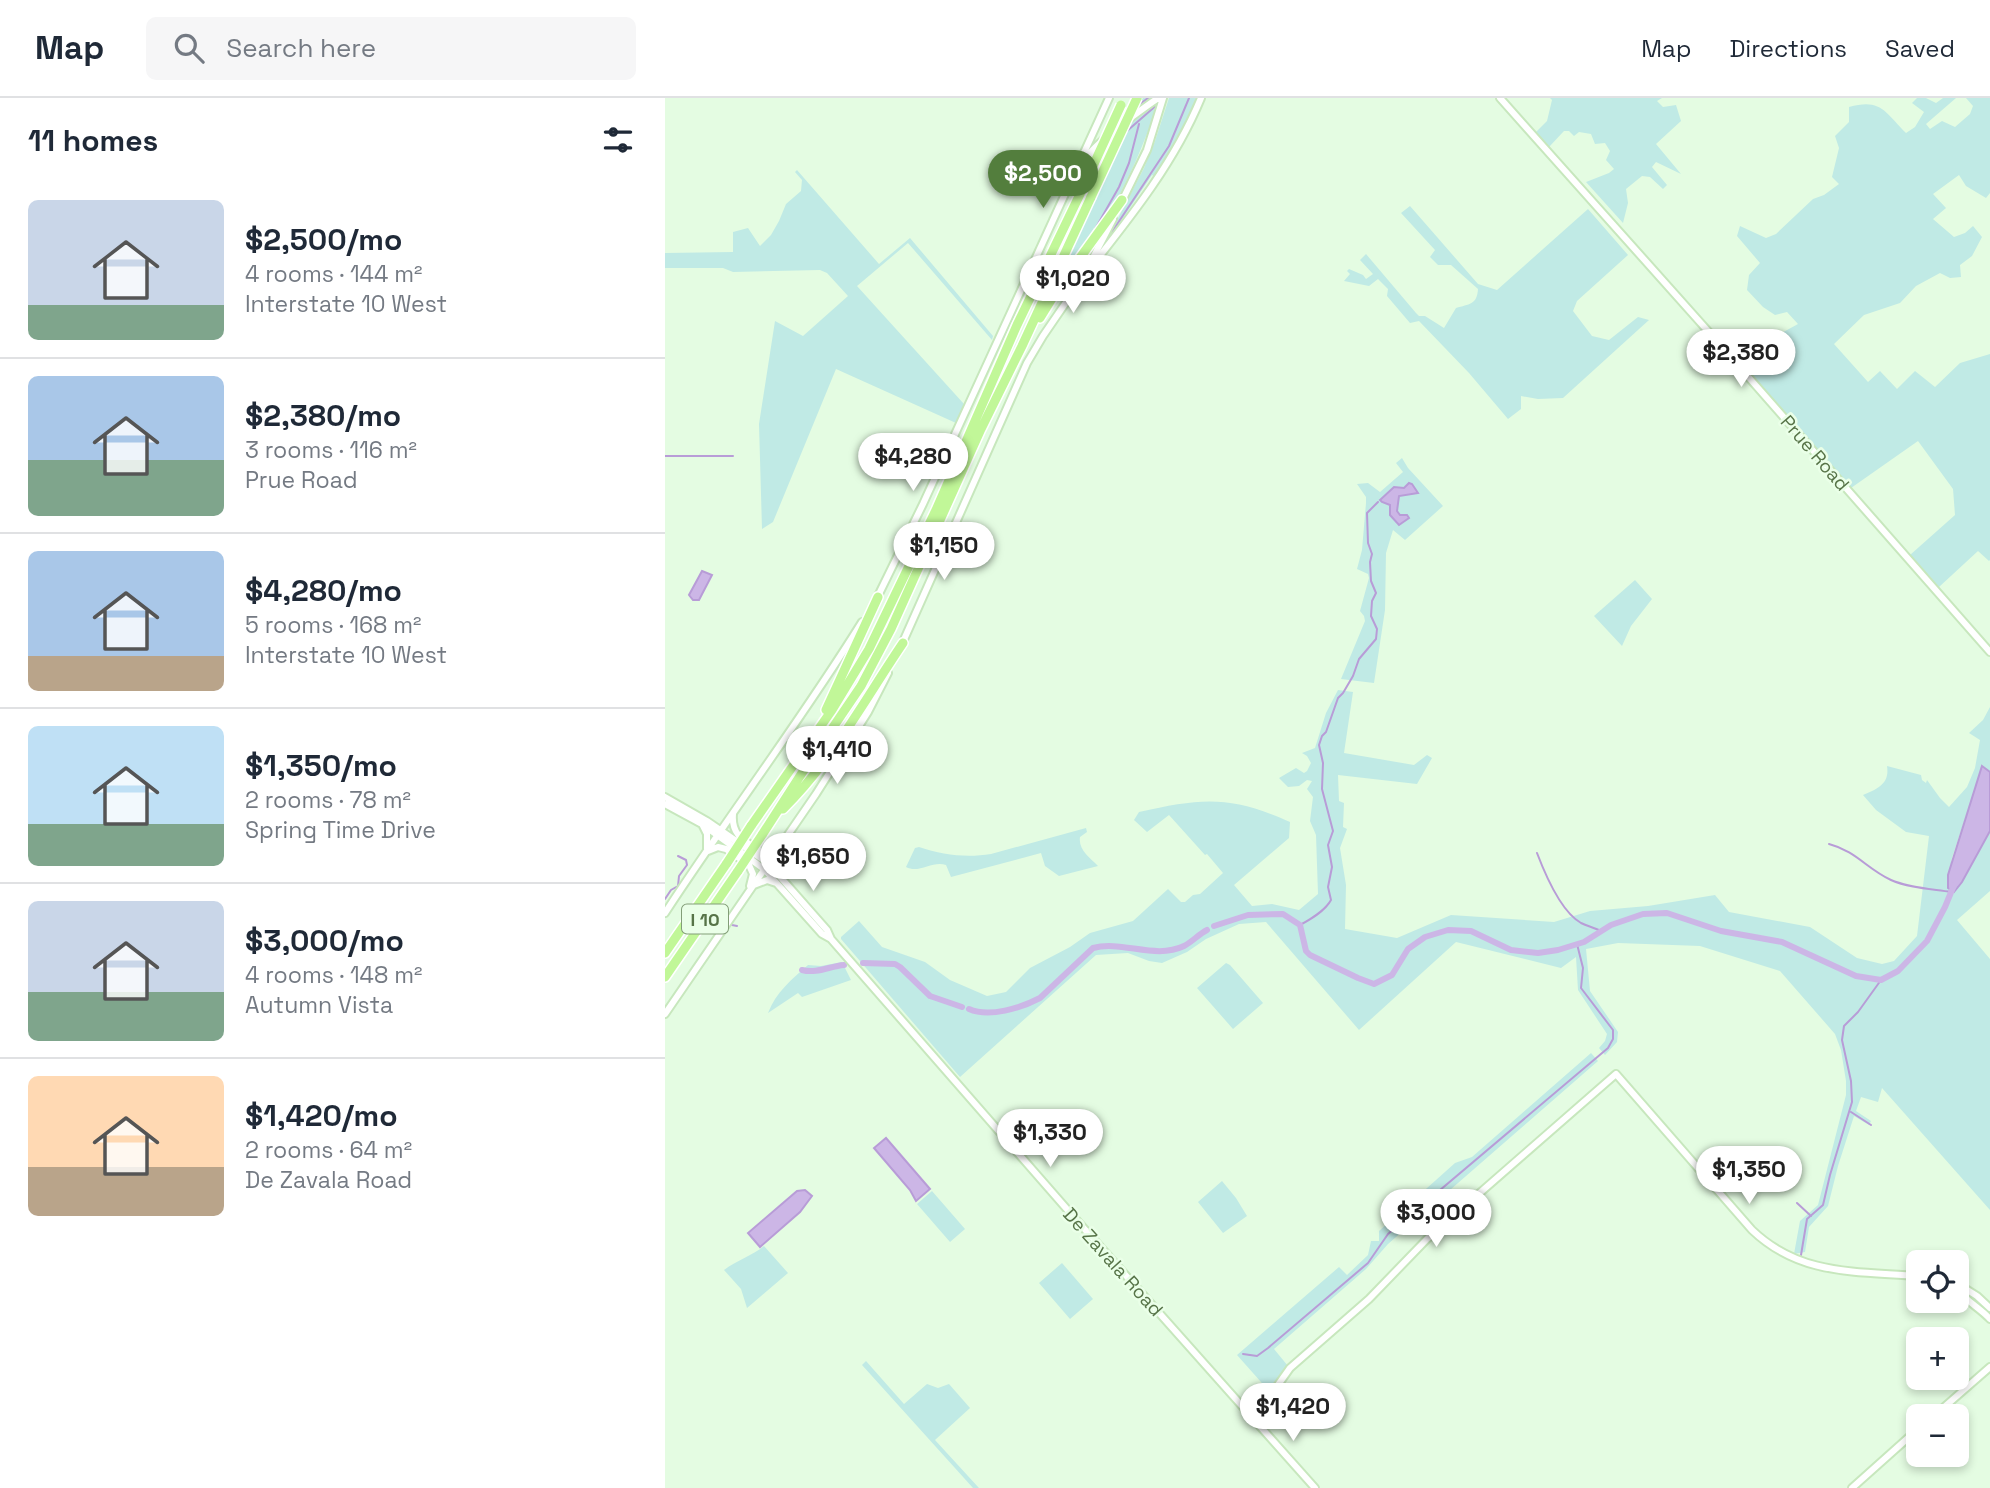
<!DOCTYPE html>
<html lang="en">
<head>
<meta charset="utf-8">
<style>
  :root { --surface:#fff; --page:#f6f6f7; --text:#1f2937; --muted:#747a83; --line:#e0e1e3; --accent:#537e3d }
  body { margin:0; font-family:"Space Grotesk",sans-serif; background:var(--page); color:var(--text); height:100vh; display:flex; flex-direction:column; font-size:26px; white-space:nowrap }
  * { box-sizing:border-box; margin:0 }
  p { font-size:23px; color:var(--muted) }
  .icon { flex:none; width:38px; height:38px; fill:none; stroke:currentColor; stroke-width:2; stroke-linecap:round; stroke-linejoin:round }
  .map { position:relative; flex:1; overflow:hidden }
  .drawer { display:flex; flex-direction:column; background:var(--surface); width:665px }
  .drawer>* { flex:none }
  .fabs { position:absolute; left:1241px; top:1152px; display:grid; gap:14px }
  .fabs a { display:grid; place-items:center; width:63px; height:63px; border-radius:10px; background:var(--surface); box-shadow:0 4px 10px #0003; font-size:35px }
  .price { position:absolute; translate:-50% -60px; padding:0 16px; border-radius:24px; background:#fff; color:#222; font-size:23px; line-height:46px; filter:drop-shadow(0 2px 4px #0008) }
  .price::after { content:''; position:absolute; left:50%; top:42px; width:21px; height:16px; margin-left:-10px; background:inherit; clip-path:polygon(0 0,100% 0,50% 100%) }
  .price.on { background:var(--accent); color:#fff }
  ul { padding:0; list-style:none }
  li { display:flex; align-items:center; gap:21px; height:175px; padding:0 28px }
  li+li { border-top:2px solid var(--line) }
  li span { display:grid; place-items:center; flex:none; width:196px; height:140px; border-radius:10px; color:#555 }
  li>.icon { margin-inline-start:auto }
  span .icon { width:84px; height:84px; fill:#fffc; stroke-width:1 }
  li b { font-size:30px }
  h2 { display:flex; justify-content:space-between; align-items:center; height:84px; padding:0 28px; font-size:30px }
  header { display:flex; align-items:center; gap:42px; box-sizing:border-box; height:98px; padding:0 35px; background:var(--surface); border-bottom:2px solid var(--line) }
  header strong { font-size:33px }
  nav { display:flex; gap:38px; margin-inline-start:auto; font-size:24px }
  .search { width:490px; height:63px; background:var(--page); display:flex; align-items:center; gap:18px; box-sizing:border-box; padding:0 24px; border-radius:10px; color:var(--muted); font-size:26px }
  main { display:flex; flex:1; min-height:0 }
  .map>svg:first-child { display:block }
</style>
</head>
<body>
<header>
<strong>Map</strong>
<div class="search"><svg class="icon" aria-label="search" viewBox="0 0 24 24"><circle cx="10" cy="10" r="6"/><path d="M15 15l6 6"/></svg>Search here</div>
<nav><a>Map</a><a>Directions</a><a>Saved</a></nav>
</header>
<main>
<section class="drawer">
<h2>11 homes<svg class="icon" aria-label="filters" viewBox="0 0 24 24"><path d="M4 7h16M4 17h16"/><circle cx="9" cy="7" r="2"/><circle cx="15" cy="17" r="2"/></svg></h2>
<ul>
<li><span style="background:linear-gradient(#c9d6e8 75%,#7fa58c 0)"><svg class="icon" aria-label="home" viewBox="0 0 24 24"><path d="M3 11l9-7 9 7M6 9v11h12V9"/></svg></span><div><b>$2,500/mo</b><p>4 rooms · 144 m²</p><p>Interstate 10 West</p></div></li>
<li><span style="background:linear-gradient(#a9c7e8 60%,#7fa58c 0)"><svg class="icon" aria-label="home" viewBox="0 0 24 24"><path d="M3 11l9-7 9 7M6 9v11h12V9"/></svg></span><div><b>$2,380/mo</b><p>3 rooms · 116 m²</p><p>Prue Road</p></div></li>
<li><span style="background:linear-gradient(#a9c7e8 75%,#b9a48a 0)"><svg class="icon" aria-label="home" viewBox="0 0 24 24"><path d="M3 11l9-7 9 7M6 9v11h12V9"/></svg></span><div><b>$4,280/mo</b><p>5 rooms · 168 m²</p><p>Interstate 10 West</p></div></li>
<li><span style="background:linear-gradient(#bfe0f5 70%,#7fa58c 0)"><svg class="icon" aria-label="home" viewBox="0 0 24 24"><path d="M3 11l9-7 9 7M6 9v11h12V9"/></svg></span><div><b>$1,350/mo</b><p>2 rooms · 78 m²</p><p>Spring Time Drive</p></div></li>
<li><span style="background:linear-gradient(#c9d6e8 65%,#7fa58c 0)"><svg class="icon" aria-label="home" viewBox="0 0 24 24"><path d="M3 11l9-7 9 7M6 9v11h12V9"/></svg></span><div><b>$3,000/mo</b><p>4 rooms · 148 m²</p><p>Autumn Vista</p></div></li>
<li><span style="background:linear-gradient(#ffd9b3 65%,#b9a48a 0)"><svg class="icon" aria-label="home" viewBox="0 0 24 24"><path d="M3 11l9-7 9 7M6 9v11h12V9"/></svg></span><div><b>$1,420/mo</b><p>2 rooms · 64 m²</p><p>De Zavala Road</p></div></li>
</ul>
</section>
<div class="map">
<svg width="1325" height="1390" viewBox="0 0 1325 1390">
  <rect width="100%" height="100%" fill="#e4fce2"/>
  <path fill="#c0eae5" d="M478,0H495C479,47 461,90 434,132L429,130L387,194Z
    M504,0H531C520,28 508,55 490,79L487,77L436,153L479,70L490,43Z
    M885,0H997L992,3L998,9L1011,7L1016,23L991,46L1016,76L991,64L987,69L1002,87L998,91L985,79L977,78L961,91L963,105L958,125L921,84L944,75L949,71L941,62L945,53L940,45L930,46L926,36L914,34L909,38L904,33H899L884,49L871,34L882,23L887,2Z
    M1252,0H1261L1271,5L1278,0H1291L1261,26L1265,31L1277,23L1290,29L1305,16L1308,8L1301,0H1325V95L1321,100L1301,88L1294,77L1268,96L1281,110L1268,121L1289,139L1300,135L1308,128L1317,139L1307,158L1295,167L1296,179L1285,180L1275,175L1251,188L1235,205L1199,217L1169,246L1203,284L1215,273L1232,291L1250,273L1270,289L1295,265L1325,256V462L1324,463L1313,453L1274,489L1245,457L1290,417L1288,391L1253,343L1186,390L1077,267L1084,253L1133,226L1122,214L1110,217L1098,209L1082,192L1084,177L1095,165L1072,138L1075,128L1101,140L1111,136L1148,101L1159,97L1174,86L1167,79L1174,50L1170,38L1184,24V9C1216,0 1220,14 1241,35L1250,29L1259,14L1247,5Z
    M132,72L214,166L245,140L328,238L327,242L243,145L192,188L299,306L291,325L171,271L108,424L97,431L94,326L110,223L138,238L183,198L162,175L155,172L68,174L58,170H0V155L68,154V134L83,130L95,148L106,137L114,123L121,106L136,93L137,82L130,74Z
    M745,108L813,186L832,192L923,111L963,157L912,203L908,213L927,238L944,242L973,219L984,222L898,300L873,301L856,298V311L843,321L804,275L754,223L745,225L722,198L723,191L713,181L704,188L679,183L685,176L682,173L684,171L698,177L701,181L708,176L695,162L701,156L751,215L754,218H760L779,230L791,210C804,206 812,207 813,191L786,167H773L765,159L770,152L736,115Z
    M737,360L743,370L778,408L740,442L728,432L721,455L720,512L709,585L676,581L700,523L699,518L695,513L704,480L703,476L692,471L697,452L701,405V399L692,386L703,385L715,394L738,374L731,365Z
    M970,482L987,501L966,528L957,548L929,518Z
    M673,592L688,594L679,655L749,667L762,657L767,660L752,686L673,677L674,703L679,705L678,729L682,731L675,750L681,787L680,831L732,840L786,817L889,824L925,813L983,808L1050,797L1064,814L1145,829L1192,860L1217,866L1229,863L1252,838L1264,738L1241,734L1211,712L1198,697C1212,691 1225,686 1222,668L1256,677L1257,682L1261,685L1262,682L1275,700L1284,709L1302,689L1310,670L1315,642L1304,635L1318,622L1325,609V674L1317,669L1287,760L1282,786L1292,791L1325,733V793L1292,822L1325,861V1112L1217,990L1213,1004L1196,999L1191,1013L1206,1023L1204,1027L1189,1018L1173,1068L1163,1108L1144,1129L1140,1154L1129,1156L1135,1123L1153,1107L1181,997V983L1176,952L1170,936L1115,873L1035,848L953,845L921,851L925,893L953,934L952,944L940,957L934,950L940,943L942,936L913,892L911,859L896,870L791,844L694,932L601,824L574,826L541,841L522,854L497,865L484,863L463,855L431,857L295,979L176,841V839L194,823L217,849L260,864L285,882L322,898L341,894L365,870L405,849L425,835L468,823L503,791L516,804H520L528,797L535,796L558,775L542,756L540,757L504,717L482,734L469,722L474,714C537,700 565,697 625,724L624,740L569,787L587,808L607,806L634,812L653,796L651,737L645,723L648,699L642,691L647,683L642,682L634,688L623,689L614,680L631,670L639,675L642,673L646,665L642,658L637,655L650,650L661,615Z
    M421,730L422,734L415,739C413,752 425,760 433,768L394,778L380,768L376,755L286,779L281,767C268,762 254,776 241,769L250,750L254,749C278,757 301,760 326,756Z
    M177,864L186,882L137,899L133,895L103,915C111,894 127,881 143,867L156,868Z
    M561,865L565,867L598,905L568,931L532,890Z
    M926,955L933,963L723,1146L701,1171L609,1251L623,1268L604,1293L572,1257L674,1169L682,1177L703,1157L706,1143H714V1133L790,1065L807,1059Z
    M557,1083L571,1100L582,1118L558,1135L533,1104Z
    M267,1093L300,1131L285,1144L252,1106Z
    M99,1148L123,1175L82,1210L76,1191L59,1172C72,1162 87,1158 99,1148Z
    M397,1165L428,1201L405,1221L374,1185Z
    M201,1263L239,1306L262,1286L273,1290L284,1286L305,1310L270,1342L314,1390H308L197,1267Z"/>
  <path fill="#ccb6e6" stroke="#b89cd7" stroke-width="2" d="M744,385L747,386L753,395L734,398L732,413L735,417H742L744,420L734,427L725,417V407L717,404L715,402L729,389L739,390Z
    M37,473L47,477L34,502H28L24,497Z
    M1317,668L1325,674V733L1297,784L1289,794L1283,790V777Z
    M221,1040L265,1091L251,1103L245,1092L209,1050Z
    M140,1092L147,1098L135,1114L95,1149L83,1135L132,1093Z"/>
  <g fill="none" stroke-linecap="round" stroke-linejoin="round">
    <path stroke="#b89cd7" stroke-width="2" d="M475,6L483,0
      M462,33L494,5
      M412,87L423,65L427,61
      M429,133L454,89L464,65L474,26
      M437,149L504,48L524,0
      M0,358H68
      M1164,746C1191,753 1202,771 1226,782C1244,790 1267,791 1286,794
      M872,755C880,776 895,813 916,825C922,828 930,830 936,833
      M0,801L6,792L13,788L14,778L22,767L21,762L13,758
      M67,827L72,828
      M635,827C646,821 660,813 666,802L663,789L667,769L663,747L668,733L657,691L658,665L654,647L657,638L661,634L673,600L678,595L688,578L694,561L711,541L712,531L706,518L707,503L711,495L706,483L705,464L707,456L703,445L702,415L713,404
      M1186,1014L1206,1027
      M1132,1105L1146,1118
      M1136,1157L1142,1121L1158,1107L1165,1077L1187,1004L1186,983L1177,942L1179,928L1193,914L1216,882
      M578,1256L592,1258L603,1250L703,1165L723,1136L943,950L948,941V932L916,890L918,870L912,846"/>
    <path stroke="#ccb6e6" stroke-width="6" d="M549,828L583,817L618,816L635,827L641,853L645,857L693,880L709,886L727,877L743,851L760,839L783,832L806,833L846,852L873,855L893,852L919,844L946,827L978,816L1002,815L1056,833L1117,844L1191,878L1216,882L1233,873L1262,843L1280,809L1289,787
      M198,865L230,866L235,869L265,898L297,909
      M137,872C152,876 165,868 179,867
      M304,911C324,920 356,910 375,900L428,850C457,842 490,862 519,848C527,844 534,836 542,832"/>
    <g stroke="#c7e7bd" stroke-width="10">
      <path id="secondary" d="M835,0L1050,241L1325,554
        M415,66C437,39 465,20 493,0
        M456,105L482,52L498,0
        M426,169C468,116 510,63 536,0
        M212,500L258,406L444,0
        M237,546L362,265L378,238L417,181L448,121
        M0,699L42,723L103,765L162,832L166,841L407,1117L650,1390
        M0,706L37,726L99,771L157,836L166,841
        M68,716C66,739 81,743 98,755L113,752
        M38,728L42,736V751
        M43,753L53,749L61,751L84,767L88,776L85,788
        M89,787L102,782L111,785
        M0,815C64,717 135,624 197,524
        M0,916L151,696L203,614L223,575
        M1292,1189L1296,1188L1312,1198L1325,1210
        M1292,1190C1299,1202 1315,1210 1325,1221
        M585,1317L603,1301L625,1270L704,1201L762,1141L951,976L1087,1132C1135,1178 1191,1173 1253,1178
        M1269,1318L1325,1269
        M1187,1390L1253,1331"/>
    </g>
    <g stroke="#fff" stroke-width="12">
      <path id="highway" d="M375,220L396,186L457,102
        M161,612L213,499
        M118,711C167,663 200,601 238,545
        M86,728L167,612L204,551L271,412L352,227L417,92
        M97,737L137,675L196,588L226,531L316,331L357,248L426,99
        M0,855L62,765
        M0,879L73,773"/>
    </g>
    <use href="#secondary" stroke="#fff" stroke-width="6"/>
    <use href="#highway" stroke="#c1f798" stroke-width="9"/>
    <g stroke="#fff" stroke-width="12" stroke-linecap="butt">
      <path id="highway-bridge" d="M417,92L456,7
        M426,99L472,0
        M62,765L86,728
        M73,773L97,737"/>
    </g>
    <use href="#highway-bridge" stroke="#c1f798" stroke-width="9"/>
  </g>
  <g text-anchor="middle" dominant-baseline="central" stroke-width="5" stroke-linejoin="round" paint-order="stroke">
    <rect fill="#eaffe8" stroke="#839e78" stroke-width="2" x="17" y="806.5" width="46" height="29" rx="5"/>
    <g font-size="18" font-weight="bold" fill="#577448">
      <text x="40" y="821">I 10</text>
    </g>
    <g font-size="19" fill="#577448" stroke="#eaffe8">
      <text transform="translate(1150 355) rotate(49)">Prue Road</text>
      <text transform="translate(448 1164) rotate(48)">De Zavala Road</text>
    </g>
  </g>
</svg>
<div class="fabs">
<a><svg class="icon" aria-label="locate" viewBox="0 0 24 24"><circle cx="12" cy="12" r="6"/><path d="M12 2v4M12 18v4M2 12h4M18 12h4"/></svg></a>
<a>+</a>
<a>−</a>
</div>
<b class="price on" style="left:378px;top:112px">$2,500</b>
<b class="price" style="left:408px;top:217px">$1,020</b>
<b class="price" style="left:1076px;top:291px">$2,380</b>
<b class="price" style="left:248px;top:395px">$4,280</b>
<b class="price" style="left:279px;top:484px">$1,150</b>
<b class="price" style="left:172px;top:688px">$1,410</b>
<b class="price" style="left:148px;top:795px">$1,650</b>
<b class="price" style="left:385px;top:1071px">$1,330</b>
<b class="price" style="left:1084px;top:1108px">$1,350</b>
<b class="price" style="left:771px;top:1151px">$3,000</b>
<b class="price" style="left:628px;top:1345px">$1,420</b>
</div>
</main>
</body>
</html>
